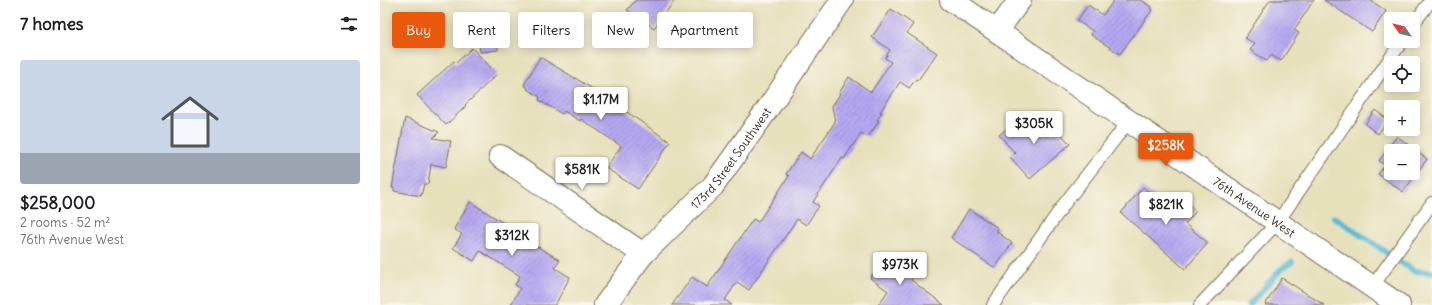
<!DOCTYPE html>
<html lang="en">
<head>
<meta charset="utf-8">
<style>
  :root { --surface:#fff; --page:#f2f2f2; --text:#202124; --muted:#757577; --accent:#ea580c }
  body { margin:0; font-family:Delius,sans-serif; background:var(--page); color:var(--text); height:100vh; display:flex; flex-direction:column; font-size:15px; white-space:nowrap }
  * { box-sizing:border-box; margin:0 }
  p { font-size:13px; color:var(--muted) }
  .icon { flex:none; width:22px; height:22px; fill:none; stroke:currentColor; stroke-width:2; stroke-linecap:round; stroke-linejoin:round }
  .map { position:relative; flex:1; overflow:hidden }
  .drawer { display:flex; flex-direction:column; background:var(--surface); width:380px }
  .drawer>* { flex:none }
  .guide { position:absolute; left:12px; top:12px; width:380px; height:36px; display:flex; gap:8px }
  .needle { width:26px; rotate:304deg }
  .fabs { position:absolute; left:1004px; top:12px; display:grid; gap:8px }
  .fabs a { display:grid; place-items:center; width:36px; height:36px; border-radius:4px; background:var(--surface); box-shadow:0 2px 10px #0003; font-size:20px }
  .price { position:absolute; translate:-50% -34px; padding:0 9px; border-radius:4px; background:#fff; color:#222; font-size:13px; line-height:26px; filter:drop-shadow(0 1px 2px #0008) }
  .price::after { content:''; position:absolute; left:50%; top:24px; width:12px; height:9px; margin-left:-6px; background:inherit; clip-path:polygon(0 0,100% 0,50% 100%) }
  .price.current { background:var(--accent); color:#fff }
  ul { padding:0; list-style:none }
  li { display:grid; align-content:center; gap:8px; height:212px; padding:0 20px }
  li span { display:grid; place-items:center; height:124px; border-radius:4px; color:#555 }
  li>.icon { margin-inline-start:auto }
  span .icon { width:72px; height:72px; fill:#fffc; stroke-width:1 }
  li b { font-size:17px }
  h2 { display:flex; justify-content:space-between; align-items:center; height:48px; padding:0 20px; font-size:17px }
  .chip { padding:0 14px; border-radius:4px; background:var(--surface); box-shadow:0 2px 10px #0003; font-size:14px; line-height:36px }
  .chip.current { background:var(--accent); color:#fff }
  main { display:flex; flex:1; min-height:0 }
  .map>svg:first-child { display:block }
</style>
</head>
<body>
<main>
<section class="drawer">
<h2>7 homes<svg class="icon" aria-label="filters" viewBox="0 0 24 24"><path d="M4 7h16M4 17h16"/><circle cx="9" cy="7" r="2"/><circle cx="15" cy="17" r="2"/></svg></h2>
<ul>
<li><span style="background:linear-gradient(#c9d6e8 75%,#9aa5b1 0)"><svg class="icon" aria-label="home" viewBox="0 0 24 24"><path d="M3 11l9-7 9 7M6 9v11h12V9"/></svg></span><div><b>$258,000</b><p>2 rooms · 52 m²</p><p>76th Avenue West</p></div></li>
</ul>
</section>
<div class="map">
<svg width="1052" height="305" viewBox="0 0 1052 305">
  <defs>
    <pattern id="building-hatch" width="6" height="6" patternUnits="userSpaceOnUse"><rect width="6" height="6" fill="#b5a7f2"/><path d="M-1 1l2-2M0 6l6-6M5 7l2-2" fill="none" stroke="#9488c3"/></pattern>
  </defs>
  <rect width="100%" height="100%" fill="#fbf7ec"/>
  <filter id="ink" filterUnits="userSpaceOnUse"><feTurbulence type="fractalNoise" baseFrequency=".025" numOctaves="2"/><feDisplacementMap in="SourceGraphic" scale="8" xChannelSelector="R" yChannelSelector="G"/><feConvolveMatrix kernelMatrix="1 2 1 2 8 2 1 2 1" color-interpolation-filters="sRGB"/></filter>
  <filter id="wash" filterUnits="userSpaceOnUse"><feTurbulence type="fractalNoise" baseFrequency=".012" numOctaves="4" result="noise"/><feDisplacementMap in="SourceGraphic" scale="16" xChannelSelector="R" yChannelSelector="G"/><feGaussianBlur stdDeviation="0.9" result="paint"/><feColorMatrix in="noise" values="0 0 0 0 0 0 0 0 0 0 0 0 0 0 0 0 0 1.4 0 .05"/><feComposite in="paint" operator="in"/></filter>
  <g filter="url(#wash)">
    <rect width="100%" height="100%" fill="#e6e0bb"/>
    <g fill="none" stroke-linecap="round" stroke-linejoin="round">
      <path stroke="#57bad6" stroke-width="6" d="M954,217L1034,271L1052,272
        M869,305L901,269L912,262"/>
    </g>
    <g id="blocks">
      <path fill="url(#building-hatch)" fill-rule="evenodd" d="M256,0H295L274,28L247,10Z
        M734,0H761L771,7L770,9L772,10L740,54L711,35L713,31L697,21L708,5L723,15Z
        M890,0H934L914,30L919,33L901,61L891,55L887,61L870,50L875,44L865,38Z
        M944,0H990L1006,11L992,32Z
        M511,9L533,24L527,33L557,53L538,80L536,79L529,88L520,82L500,112L502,113L497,120L499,121L488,137L481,133L464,159L462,158L433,202L439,206L426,225L417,219L369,290L357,282L345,300L352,305H292L312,277L327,287L373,219L378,222L409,176L406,174L421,152L430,159L455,122L452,106L460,94L459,93L469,77L491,92L511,62L505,58L510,50L492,37Z
        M116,22L118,50L100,52L97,24Z
        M92,48L117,74L85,105L86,106L66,125L37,95L74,61L76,63Z
        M160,57L218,92L290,142L258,189L226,168L241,146L201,119L200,121L184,111L182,114L159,100L160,97L147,89L148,88L144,85Z
        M995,110L1008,120L998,134L985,124Z
        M663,114L690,144L650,179L630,157L635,153L619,135L637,120L645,130Z
        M25,118L59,132L53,138L71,141L66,167L51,164L48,184H44L41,196L14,191V188H12Z
        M1017,136L1047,159L1023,192L998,174L1005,165L999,161ZM1011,151H1033V173H1011Z
        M763,187L791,211L802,198L816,211L805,224L828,243L805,269L741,213Z
        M90,202L138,232L136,234L180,260L175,268L190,277L175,305H131L140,288L135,285L140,276L100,251L94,261L73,248L82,234L74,229Z
        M589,209L618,228L616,231L632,243L615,268L571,238Z
        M506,255L535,275L531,280L564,305H498L508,291L490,278Z
        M902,278L944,305H885Z"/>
    </g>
  </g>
  <g filter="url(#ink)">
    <use href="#blocks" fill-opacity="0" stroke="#776a55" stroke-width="1"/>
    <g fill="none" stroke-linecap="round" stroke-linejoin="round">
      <g stroke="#776a55" stroke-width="14">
        <path id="service" d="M1033,25L1051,0
          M992,287L1052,203
          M613,305L685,203L749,121
          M820,305L897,223L1022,41"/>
      </g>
      <g stroke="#776a55" stroke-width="24">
        <g id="minor">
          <path d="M617,31L640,0"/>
          <path d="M120,156L263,254"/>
          <path id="s1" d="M225,305L263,254L333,186L384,114L462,0"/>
        </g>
      </g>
      <g stroke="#776a55" stroke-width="24">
        <g id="tertiary">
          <path id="s2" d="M571,0L1019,305"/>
        </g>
      </g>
      <use href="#service" stroke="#fff" stroke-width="12"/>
      <use href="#minor" stroke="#fff" stroke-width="22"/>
      <use href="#tertiary" stroke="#fff" stroke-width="22"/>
    </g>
  </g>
  <g text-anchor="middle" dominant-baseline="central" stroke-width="3" stroke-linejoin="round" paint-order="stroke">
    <g font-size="12" fill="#3b2a1e" stroke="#fbf7ec">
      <text stroke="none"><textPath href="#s1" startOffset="194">173rd Street Southwest</textPath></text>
      <text stroke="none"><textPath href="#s2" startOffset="367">76th Avenue West</textPath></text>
    </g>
  </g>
</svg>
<div class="fabs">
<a><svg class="needle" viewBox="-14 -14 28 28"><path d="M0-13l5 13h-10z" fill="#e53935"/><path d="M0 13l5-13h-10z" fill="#757577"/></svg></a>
<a><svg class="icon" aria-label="locate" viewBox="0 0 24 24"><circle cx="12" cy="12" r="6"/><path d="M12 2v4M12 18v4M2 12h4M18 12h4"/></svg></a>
<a>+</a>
<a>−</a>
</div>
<b class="price" style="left:221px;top:121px">$1.17M</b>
<b class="price" style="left:654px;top:145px">$305K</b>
<b class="price current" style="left:786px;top:167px">$258K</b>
<b class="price" style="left:202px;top:191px">$581K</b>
<b class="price" style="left:786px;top:226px">$821K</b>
<b class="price" style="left:132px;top:257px">$312K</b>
<b class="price" style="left:520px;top:286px">$973K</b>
<div class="guide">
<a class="chip current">Buy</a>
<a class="chip">Rent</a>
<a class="chip">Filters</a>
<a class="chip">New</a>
<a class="chip">Apartment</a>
</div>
</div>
</main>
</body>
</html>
